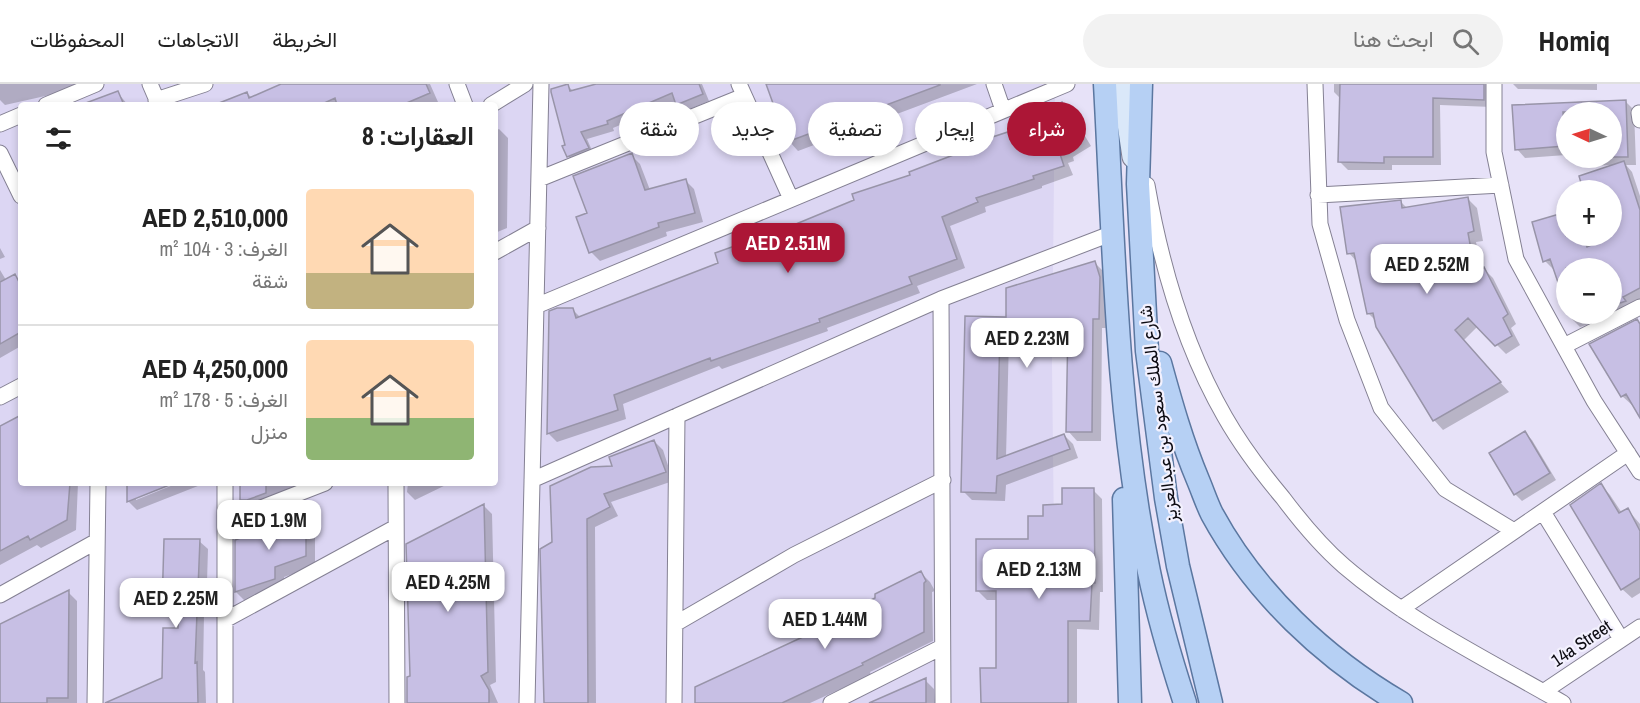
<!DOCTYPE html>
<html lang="ar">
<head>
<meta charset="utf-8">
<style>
  :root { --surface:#fff; --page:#f2f2f2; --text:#222; --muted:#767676; --line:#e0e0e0; --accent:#ac1636 }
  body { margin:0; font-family:"Archivo Narrow",Vazirmatn,sans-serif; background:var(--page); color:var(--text); direction:rtl; height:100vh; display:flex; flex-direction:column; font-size:22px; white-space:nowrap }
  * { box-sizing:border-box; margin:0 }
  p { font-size:20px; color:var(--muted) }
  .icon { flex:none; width:33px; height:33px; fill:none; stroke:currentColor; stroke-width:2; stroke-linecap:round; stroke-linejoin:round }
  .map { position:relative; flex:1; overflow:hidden; direction:ltr }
  .details { position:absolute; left:18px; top:18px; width:480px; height:384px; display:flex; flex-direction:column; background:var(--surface); border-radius:6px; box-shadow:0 3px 9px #0003; direction:rtl }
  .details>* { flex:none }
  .top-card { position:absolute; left:516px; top:18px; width:570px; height:54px; direction:rtl; display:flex; gap:12px }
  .needle { width:39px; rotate:274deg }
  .controls { position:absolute; left:1556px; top:18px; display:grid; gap:12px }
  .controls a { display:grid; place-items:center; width:66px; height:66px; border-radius:50%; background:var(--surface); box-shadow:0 3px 9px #0003; font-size:30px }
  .price { position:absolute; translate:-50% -51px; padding:0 14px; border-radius:12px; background:#fff; color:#222; font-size:20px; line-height:39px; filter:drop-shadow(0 2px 3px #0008) }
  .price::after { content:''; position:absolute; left:50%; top:36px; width:18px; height:14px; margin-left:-9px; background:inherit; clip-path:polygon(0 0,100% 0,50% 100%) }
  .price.active { background:var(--accent); color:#fff }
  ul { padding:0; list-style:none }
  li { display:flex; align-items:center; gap:18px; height:150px; padding:0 24px }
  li+li { border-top:2px solid var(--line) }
  li span { display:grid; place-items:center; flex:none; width:168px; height:120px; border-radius:6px; color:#555 }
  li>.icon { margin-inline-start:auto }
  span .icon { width:72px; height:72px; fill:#fffc; stroke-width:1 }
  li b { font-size:26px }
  h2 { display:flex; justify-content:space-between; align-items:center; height:72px; padding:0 24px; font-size:26px }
  .tag { padding:0 21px; border-radius:27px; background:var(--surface); box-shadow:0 3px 9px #0003; font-size:21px; line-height:54px }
  .tag.active { background:var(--accent); color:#fff }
  header { display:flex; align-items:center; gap:36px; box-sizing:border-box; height:84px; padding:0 30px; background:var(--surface); border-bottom:2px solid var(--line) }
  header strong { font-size:28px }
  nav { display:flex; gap:33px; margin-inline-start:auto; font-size:21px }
  .search { width:420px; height:54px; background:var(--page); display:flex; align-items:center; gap:15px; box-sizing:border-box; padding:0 21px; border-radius:33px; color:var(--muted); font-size:22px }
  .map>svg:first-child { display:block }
</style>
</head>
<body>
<header>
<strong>Homiq</strong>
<div class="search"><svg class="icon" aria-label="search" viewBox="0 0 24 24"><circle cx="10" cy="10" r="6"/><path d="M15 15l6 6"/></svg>ابحث هنا</div>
<nav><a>الخريطة</a><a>الاتجاهات</a><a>المحفوظات</a></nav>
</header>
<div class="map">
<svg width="1640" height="619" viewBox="0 0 1640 619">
  <rect width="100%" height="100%" fill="#e7e2f8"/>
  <path fill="#dcd6f3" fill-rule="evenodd" d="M0,0H1055L1052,281L1056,619H0ZM21,21H495V399H21Z"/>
  <path fill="#0003" d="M0,0H99L5,21L0,16Z
    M285,0H430L438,18L431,21H215L247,9L252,14Z
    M602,0H702L709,17L685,27L676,17L613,44L614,47L587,55L594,71L575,79L568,72V2L574,8Z
    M767,0H977L798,67L789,57Z
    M1334,0H1493L1492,23L1440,21L1441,81H1392V86H1348L1340,78L1341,15L1334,8Z
    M1513,0H1597V6L1518,5Z
    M117,8L128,21H86Z
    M1588,17L1589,19L1626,18L1634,26L1636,81H1626L1632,88L1640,112V217L1633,225L1580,243L1572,235L1570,230H1611V184H1566V218L1555,184L1553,185L1545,177L1566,130V152H1611V106H1585L1581,93L1615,81L1584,82L1576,74H1611V28H1566V71L1525,74L1517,65L1514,23Z
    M1062,20L1071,29L1091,62L1073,73L1074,77L1068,79L1073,91L1042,102V104L985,123L986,128L950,142L965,184L917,202L920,209L827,244L828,247L722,285L719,282L623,320L626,335L557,358L548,349L573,226L581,234L720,180L796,142L1025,44Z
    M499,45L508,54L507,144L495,149V47Z
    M631,71L640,80L650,106L685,96L694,105L703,138L666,148L667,152L600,177L591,168L589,130Z
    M1467,114L1477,124L1483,157L1476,158L1481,185L1483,184L1493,194L1516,240L1511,244L1520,261L1506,270L1478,242L1463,257L1509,308L1443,346L1434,336L1377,238L1368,229L1357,178L1349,169L1401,118L1408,125Z
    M0,164L5,173L0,175Z
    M1095,179L1104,188L1108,244H1102L1101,357H1077L1068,347L1069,253L1056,256L1009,254L1006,373L1064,351L1073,360L1078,374L1006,401L1005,417L972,416L963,407L967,233L1007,234Z
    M0,186L6,196L14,192L21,198V262L0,274Z
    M495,188L496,189L495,233Z
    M1640,240V331L1634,320L1632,321L1622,312L1591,261Z
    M21,332V399H78L76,446L41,464L37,461L0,481V343Z
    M1525,349L1532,356L1556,396L1522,417L1515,410Z
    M654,357L663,366L673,397L611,418L618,432L595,443L596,619H546L554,459L614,383Z
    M128,399H170L136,413V416L178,399L203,400L137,426L128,417Z
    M241,399H302L250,424L241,415Z
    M408,399H450L415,416L407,408Z
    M1601,401L1610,411L1622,429L1628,426L1640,440V509L1632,514L1622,505Z
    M1093,406L1102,415L1103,508H1100L1099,546L1077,545V619H982L998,586V516H987L978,507L1030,456L1045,433Z
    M484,422L492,430L496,598L490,601L498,619H409L411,593Z
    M301,428L310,437L315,449V482L284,493V504L245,517L236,508V457L288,438Z
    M199,457L208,465L206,531H204L203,586L205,588L206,619H121L164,595L180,546V531H172L164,522Z
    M921,489L930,498L935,507L932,508L933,557L870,588L871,591L810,619H696L848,534Z
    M68,508L77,517V619H0V542Z
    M925,596L934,605L935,619H873Z"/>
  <path fill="#c7bfe4" stroke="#9894a8" stroke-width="1.5" d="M281,0H426L430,9L402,21H337L335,14L320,21H214L247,8L249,14Z
    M568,0L570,7L596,0H699L703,10L676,21L672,9L607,37L608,40L581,48L589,64L567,73L562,62L565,61L551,8V5Z
    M766,0H940V1L787,58Z
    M1340,0H1484V16L1433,14V73H1384V79L1338,78Z
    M118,7L124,21H83V20Z
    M1626,16L1628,73H1611V28H1563L1565,62L1515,66L1512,21Z
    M1062,18L1083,53L1065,64L1066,68L1060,70L1064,82L1033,92L1034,95L976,114L978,118L942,133L957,175L909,193L912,200L819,235L820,238L711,277L710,274L614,311L618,326L547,350L549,227L557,224H573L576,234L718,179L715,169L796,140L854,116L852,110L910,91L909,88L969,65L968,61L1023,43L1020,35L1052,24Z
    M632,69L645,106L686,95L695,129L658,139L659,143L589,169L576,133L587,129L573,92Z
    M1624,77L1640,126V204L1623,213L1626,217L1611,222V184H1566V216H1564L1550,175L1543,178L1532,138L1566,128V152H1583L1587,163L1611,152V106H1583L1579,92Z
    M1468,113L1474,147L1468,149L1475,187L1484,183L1508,230L1503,234L1512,252L1495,262L1468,234L1455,246L1501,298L1433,337L1376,243L1373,229L1367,230L1354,169L1347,170L1340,123L1401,116L1402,124Z
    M1095,177L1100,193L1099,235H1093L1092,348H1066L1068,242L1046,247L1000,246L997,375L1064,350L1070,365L997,392L996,409L961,408L965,232L1006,233V204Z
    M15,190L21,202V248L0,260V198Z
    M1637,235L1640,240V334L1626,310L1621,313L1589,260Z
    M21,331V399H70L67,436L30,456L28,452L0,467V342Z
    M1525,347L1550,389L1514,411L1489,369Z
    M654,356L666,388L604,410L610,423L587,435L588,619H544L540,465L552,458L550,402L591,383L612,382L609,373Z
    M127,399H172V400L127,418Z
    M240,399H266V409L247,416H240Z
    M1601,399L1619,429L1628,424L1640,447V494L1621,506L1570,421Z
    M1062,404H1094L1095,499H1092L1090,537H1068V619H981L980,584H996V507H976V455H1028V432H1043V421L1062,420Z
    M484,420L488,588L481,592L489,606V619H407V593L410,592L406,460Z
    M301,426L306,439V472L275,483V495L235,508V456L287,437V431Z
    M164,455H200L195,579L197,578L198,619H105L162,594L163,544H178L179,523H162Z
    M921,487L926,497L924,499V548L862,579L863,581L782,619H695V603L846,533V528L875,514V510Z
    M69,506L68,614H47V619H0V540Z
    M926,594V619H869Z"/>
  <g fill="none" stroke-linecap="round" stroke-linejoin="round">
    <g stroke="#848093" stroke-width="17">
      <path id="minor" d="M150,0L159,21
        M457,0L465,21
        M739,0L791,115
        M994,0L1003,26
        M1315,0L1320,140L1347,236L1381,324L1445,405L1514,447
        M1494,0V68L1516,175L1594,317L1640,388
        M156,16L205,0
        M46,21L96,0
        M491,21L525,0
        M1639,29L1640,36
        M0,40L21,31
        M0,69L21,112
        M539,95L744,12
        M1147,101C1161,181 1184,262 1225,333C1241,361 1262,389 1283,414C1301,438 1321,462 1344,482C1408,537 1490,577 1563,619
        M1318,111L1501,101
        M495,168L538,144
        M941,215L943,619
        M536,222L1067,0
        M1564,262L1640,223
        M0,313L21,302
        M532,396L941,215L1113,149
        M396,399L397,619
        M1543,428L1621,555
        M225,438L325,399
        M0,511L97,457
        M1401,525L1628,369
        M225,536L396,443
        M675,540L794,471L943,396
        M1543,608L1640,543
        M95,619L98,399
        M225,619V399
        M527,619L541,0
        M674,619L677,332
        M831,619L942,563"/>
    </g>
    <g stroke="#848093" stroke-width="23">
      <path id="secondary" d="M1122,0L1133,73"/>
    </g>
    <g stroke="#5b77a0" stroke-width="25">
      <path id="primary" d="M1105,0C1114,162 1116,328 1149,488C1158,532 1171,576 1185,619
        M1141,0L1138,100L1147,267L1166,414L1178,482L1211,619
        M1160,279C1171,319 1182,358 1198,396C1203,408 1207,420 1212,430C1255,509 1324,574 1401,619
        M1124,415L1130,619"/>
    </g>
    <use href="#minor" stroke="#fff" stroke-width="15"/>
    <use href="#secondary" stroke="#dae8f9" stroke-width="21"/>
    <use href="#primary" stroke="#b6d0f4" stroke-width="22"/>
  </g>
  <g text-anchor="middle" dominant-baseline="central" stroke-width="4.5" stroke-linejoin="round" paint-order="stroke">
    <g font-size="18" fill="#0c0b12" stroke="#f3f1fe">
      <text transform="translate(1158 330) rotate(-97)">شارع الملك سعود بن عبدالعزيز</text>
      <text transform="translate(1581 559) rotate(-34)">14a Street</text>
    </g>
  </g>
</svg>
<div class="controls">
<a><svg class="needle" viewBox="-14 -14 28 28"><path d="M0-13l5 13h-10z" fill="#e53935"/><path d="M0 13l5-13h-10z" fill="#767676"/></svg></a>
<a>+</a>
<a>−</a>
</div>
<b class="price active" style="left:788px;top:190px">AED 2.51M</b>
<b class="price" style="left:1427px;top:211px">AED 2.52M</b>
<b class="price" style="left:1027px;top:285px">AED 2.23M</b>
<b class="price" style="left:269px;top:467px">AED 1.9M</b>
<b class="price" style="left:1039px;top:516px">AED 2.13M</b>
<b class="price" style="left:448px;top:529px">AED 4.25M</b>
<b class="price" style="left:176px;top:545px">AED 2.25M</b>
<b class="price" style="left:825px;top:566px">AED 1.44M</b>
<div class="top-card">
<a class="tag active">شراء</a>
<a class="tag">إيجار</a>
<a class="tag">تصفية</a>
<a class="tag">جديد</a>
<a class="tag">شقة</a>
</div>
<section class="details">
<h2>العقارات: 8<svg class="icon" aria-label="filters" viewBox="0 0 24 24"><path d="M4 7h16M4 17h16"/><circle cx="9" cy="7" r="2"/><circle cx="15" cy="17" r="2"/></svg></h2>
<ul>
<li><span style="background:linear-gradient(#ffd9b3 70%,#c2b280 0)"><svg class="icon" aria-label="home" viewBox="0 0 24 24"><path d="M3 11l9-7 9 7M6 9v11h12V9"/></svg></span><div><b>AED 2,510,000</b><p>الغرف: 3 · 104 m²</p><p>شقة</p></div></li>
<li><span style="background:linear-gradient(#ffd9b3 65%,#8fb573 0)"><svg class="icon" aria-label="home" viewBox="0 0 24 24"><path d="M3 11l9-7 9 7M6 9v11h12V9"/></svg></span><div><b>AED 4,250,000</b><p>الغرف: 5 · 178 m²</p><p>منزل</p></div></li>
</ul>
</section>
</div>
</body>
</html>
